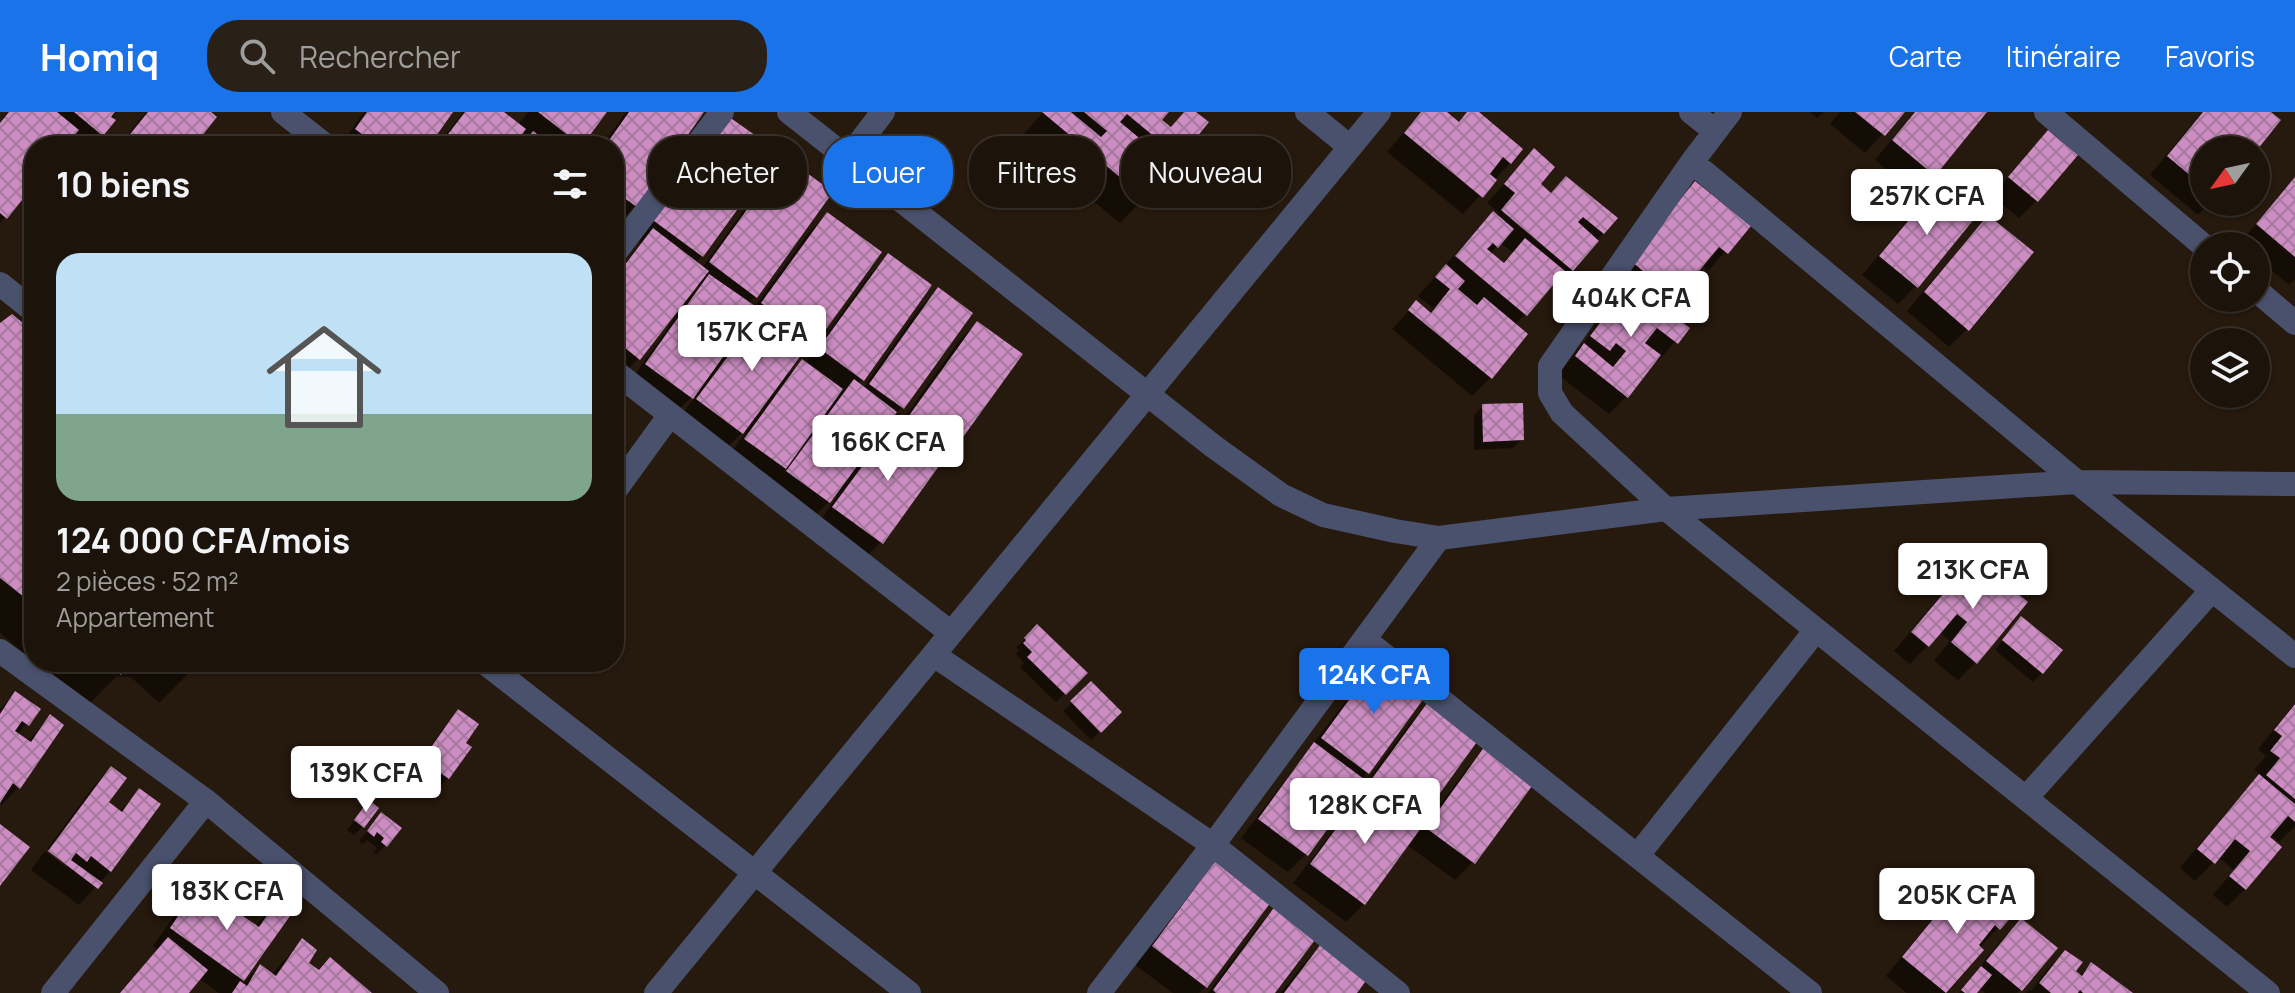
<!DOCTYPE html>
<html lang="fr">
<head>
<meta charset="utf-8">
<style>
  :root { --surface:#1c130a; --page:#292018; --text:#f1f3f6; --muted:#a09e9c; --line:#3a322b; --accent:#1a73e8 }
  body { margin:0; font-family:Manrope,sans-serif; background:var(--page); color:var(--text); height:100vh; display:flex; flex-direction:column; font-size:30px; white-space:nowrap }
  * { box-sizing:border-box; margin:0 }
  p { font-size:26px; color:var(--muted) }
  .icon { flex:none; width:44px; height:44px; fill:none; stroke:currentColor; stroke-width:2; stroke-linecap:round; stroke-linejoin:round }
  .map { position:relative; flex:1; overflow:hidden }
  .panel { position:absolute; left:24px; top:24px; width:600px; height:536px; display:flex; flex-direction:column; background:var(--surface); border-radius:32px; box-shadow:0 2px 6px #0004,0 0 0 2px var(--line) }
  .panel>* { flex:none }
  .banner { position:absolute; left:648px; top:24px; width:760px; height:72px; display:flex; gap:16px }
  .needle { width:52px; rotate:237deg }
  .controls { position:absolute; left:2190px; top:24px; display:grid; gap:16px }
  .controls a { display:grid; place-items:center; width:80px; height:80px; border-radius:50%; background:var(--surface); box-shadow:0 2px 6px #0004,0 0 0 2px var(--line); font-size:40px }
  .price { position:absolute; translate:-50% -68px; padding:0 18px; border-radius:8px; background:#fff; color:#222; font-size:26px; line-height:52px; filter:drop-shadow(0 2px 4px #0008) }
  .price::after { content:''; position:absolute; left:50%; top:48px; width:24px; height:18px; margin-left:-12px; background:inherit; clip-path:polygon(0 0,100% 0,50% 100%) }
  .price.selected { background:var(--accent); color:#fff }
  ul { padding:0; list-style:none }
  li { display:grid; align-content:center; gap:16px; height:424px; padding:0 32px }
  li+li { border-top:2px solid var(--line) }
  li span { display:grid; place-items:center; height:248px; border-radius:24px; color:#555 }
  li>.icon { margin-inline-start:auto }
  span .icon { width:144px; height:144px; fill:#fffc; stroke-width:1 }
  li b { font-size:34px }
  h2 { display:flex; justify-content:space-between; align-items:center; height:96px; padding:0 32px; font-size:34px }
  .tag { padding:0 28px; border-radius:32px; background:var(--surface); box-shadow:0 2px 6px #0004,0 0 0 2px var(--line); font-size:28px; line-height:72px }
  .tag.selected { background:var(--accent); color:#fff }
  header { display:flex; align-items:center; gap:48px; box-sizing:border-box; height:112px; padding:0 40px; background:var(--accent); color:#fff }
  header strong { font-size:38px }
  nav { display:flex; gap:44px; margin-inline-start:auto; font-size:28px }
  .search { width:560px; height:72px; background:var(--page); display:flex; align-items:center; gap:20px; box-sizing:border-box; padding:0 28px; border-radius:32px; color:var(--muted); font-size:30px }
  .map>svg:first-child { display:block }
</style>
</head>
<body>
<header>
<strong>Homiq</strong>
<div class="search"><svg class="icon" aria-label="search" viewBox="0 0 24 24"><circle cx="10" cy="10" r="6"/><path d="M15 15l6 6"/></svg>Rechercher</div>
<nav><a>Carte</a><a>Itinéraire</a><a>Favoris</a></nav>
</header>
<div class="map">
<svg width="2295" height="881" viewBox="0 0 2295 881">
  <defs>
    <pattern id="building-cross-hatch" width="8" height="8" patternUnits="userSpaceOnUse" patternTransform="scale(2)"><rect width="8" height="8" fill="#cd8dc3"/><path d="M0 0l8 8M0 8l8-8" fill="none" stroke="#a5789d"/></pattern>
  </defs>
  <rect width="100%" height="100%" fill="#26190d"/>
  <path fill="#0007" fill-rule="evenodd" d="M8,0H118L111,7L113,9L91,34H75L68,28L63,34H34V68L0,111V9Z
    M146,0H208L191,34H119Z
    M364,0H451L426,34H340Z
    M463,0H501L518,13L528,0H605L578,34H522L530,26L522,20L511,34H437Z
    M626,0H701L635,94L617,112L614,109V34H602Z
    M1043,0H1166L1159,8L1170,16L1186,0H1193L1179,45L1165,58L1145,85L1120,111L1019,28Z
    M1421,0H1444L1458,11L1469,0H1475L1510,51L1463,102L1387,40Z
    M1810,0H1824L1817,6Z
    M1840,0H1902L1865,41L1830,12Z
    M1914,0H1985L1933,63L1915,81L1875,48Z
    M2202,0H2268L2254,38H2204V90H2210L2198,103L2150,63Z
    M2048,21L2037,88L2019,106L1992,84Z
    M708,23L702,144L695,151L702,156L767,66L785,48L755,184L748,192L754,196L809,120L827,102L815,229L797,247L786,262L788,263L802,250L805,252L870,162L888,144L862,267L857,272L863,276L920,196L938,178L902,295L887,311L868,336L870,338L895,313L898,315L959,229L977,211L951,337L941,347L881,430L863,448L816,414L837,385L835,383L811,408L727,346L746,320L745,318L723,339L679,306L694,286L693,284L673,303L629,271L684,193L681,191L639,246L621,264L614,259V165L641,131L634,125ZM696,172L700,175L688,186L686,184ZM745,210L750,214L723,247L720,245Z
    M1534,39L1538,72L1550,83L1615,107L1572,157L1554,175L1551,173L1515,213L1526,222L1490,266L1472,284L1392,217L1416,191L1429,202L1433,196L1418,184L1475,120L1493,102L1496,104L1499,101L1487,91ZM1500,130L1513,141L1502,152L1490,142Z
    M2295,65V167L2289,173L2256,145V134H2243L2240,131Z
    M1695,72L1748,114L1708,159L1701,153L1691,165L1701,173L1672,205L1687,216L1658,249L1656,247L1627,284L1609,302L1558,263L1614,191L1626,178L1614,168L1677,90Z
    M1937,77L1916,174L1898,192L1862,163L1919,95Z
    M1989,105L1967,217L1949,235L1907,199L1971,123Z
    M0,213L34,222V549L0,521Z
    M1483,294L1522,327L1513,336L1474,338V303Z
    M1974,447L1976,550L1958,568L1934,549L1950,529L1940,520L1910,552L1894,539L1956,465Z
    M1037,515L1085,561L1056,590L1020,555L1024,551L1016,542L1019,538L1016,536Z
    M2013,516L2042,561L2033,570L1995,538Z
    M36,550H200L159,591L131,565L117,564L89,592Z
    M1380,550L1367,660L1306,742L1288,760L1241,726L1362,568Z
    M1091,572L1119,600L1091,628L1063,599Z
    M16,582L38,597L17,623L27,630L50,605L19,675L1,693L0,597Z
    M2295,591V714L2279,730L2270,722L2245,777L2227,795L2213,783L2234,758L2218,745L2195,769L2180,756L2241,683L2261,663L2254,658L2266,644L2258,637Z
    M1428,593L1420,705L1413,712L1421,718L1468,655L1486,637L1473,750L1455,768L1407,733L1364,792L1346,810L1293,771L1357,688L1354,687L1410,611Z
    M458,600L448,666L439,675L414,657L449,609Z
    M111,657L106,691L119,700L140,679L110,759L79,793L31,758L45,739L66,755L68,752L48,736L93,675Z
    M369,691L363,714L354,723L347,718Z
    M381,703L386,733L377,742L373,740L377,736L367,728L363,732L359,729Z
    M1970,766L2012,801L1979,836L1981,838L1945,881H1907L1886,864L1929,811L1948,792L1946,791L1952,784Z
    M1198,769L1206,874L1199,881H1173L1135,853Z
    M200,775L255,814L274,795L287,804L240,872L242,873L260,854L271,863L302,829L306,852L318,860L370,881H219L199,867L186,881H120L158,838L153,834L182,793Z
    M1276,796L1273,881H1208L1258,814Z
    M2021,808L2055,836L2017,881H1985L1979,876L1974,881H1959L2003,826Z
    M1321,834L1354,881H1281L1303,852Z
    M2065,840L2073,859L2079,864L2091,853L2129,881H2026L2030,877L2031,879L2047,858Z"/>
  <path fill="url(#building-cross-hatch)" d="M9,0H57L79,18L65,34H34V61L24,73L30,78L7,107L0,101V11Z
    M74,0H115L111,5L116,8L103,24Z
    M148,0H211L217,5L194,34H136L127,26Z
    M367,0H453L429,34H378L355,17Z
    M465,0H504L526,17L514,34H439Z
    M538,0H607L582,34Z
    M629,0H704L637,95L614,79V34H605Z
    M1042,0H1071L1101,25L1107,19L1084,0H1169L1162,8L1171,15L1184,0H1196L1209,10L1180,46L1127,2L1120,10L1144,30L1128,49L1138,57L1150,42L1169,59L1146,87Z
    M1421,0H1447L1459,10L1467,0H1479L1523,37L1511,52L1503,45L1490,62L1497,68L1483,86L1404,21Z
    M1855,0H1905L1885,24Z
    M1915,0H1987L1935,64L1892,28Z
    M2203,0H2271L2281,8L2257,38H2204V75L2167,44Z
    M725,2L779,40L703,145L650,106Z
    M2048,18L2078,43L2038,90L2008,65Z
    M533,19L553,34H522Z
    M1534,36L1555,55L1541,72L1551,81L1566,64L1618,106L1604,122L1583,105L1578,110L1599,129L1573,159L1501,98L1515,81L1504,72Z
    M785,45L833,80L757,186L709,150Z
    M2295,65V145L2256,112Z
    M1695,69L1751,114L1728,142L1719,135L1694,165L1703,173L1685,194L1631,149Z
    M1937,74L1975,106L1918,176L1879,144Z
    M1493,99L1514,117L1498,136L1493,131L1487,137L1504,151L1525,126L1565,159L1527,204L1455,144Z
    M827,100L882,140L816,231L761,191Z
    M1988,103L2034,140L1969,219L1924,180Z
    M653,116L709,159L640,248L614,227V167Z
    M888,141L932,173L864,269L819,236Z
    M1446,152L1465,169L1458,177L1477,193L1484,185L1528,222L1492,267L1408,198L1416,188L1431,201L1450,177L1435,165Z
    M709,162L758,196L693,287L645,252Z
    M1631,170L1690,216L1678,232L1657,216L1645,231L1661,243L1628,286L1575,244L1584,231L1613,255L1626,239L1616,231L1610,239L1590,224Z
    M938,175L973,201L904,297L869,272Z
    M761,200L807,235L743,322L696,287Z
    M12,202L34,220V493L0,466V211Z
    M977,209L1023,242L953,339L908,305Z
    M802,247L843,277L786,357L744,327Z
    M854,267L897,300L830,391L786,359Z
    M1523,291L1524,328L1483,330L1482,292Z
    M895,310L944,347L883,432L832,395Z
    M1974,445L2028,490L1977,552L1951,530L1967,510L1957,502L1929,535L1911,520Z
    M2021,504L2063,538L2043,562L2002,528Z
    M1037,512L1088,561L1066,583L1027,545L1032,540L1023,531L1026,528L1024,526Z
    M1379,547L1427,582L1369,662L1321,626Z
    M105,550H124L121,563Z
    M179,550H202L191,562Z
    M1091,569L1122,600L1101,621L1070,589Z
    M15,579L41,597L29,614L22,609L15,619L31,630L50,602L64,613L20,677L13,671L0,691V602Z
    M1428,590L1479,627L1422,706L1371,668Z
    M2295,592V687L2266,663L2280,646L2270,639L2282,624L2274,618Z
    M458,597L479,612L466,631L472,635L449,667L422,648Z
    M1314,630L1364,667L1308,744L1258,707Z
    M1485,634L1535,670L1475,752L1426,716Z
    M111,654L127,666L109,690L122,700L139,676L161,692L111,760L91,744L87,750L76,741L71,748L103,771L98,777L48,739Z
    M2259,662L2295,692V710L2288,704L2270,725L2282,735L2246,778L2229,764L2250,739L2235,727L2215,752L2197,737Z
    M1366,676L1421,716L1365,793L1310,752Z
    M369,688L379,696L364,716L354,708Z
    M381,700L402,716L387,735L381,730L384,726L377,720L374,725L367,719Z
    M0,712L30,735L0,774Z
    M1215,749L1271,790L1207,876L1152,834Z
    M1969,763L2015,801L2000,818L1995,813L1979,833L1984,838L1946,881L1902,845L1947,790L1958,799L1973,780L1963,772Z
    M199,773L259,815L274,793L290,804L244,869L170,816Z
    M1276,793L1318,824L1275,881H1216L1213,878Z
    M2021,806L2058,836L2022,879L1986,849Z
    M168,825L208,858L189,881H120Z
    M302,826L317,838L309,851L319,858L330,845L372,881H232L240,869L247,874L260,852L276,864Z
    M1321,832L1368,866L1357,881H1284Z
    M2065,838L2083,850L2076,859L2082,864L2091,850L2133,881H2083L2080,878L2078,881H2051L2039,871Z
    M1981,854L1992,863L1977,881H1965L1961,878Z"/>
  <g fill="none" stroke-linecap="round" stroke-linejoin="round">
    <path stroke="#4a516d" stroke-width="24" d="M283,0L326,34
      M789,0L1213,334L1281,383L1323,403L1395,419L1439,426L1666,397L2077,370L2295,372
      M1307,0L1350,35
      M1691,0L1715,19
      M1730,0L1692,50L1550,254V281L1562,301L1666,397L2268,881
      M2046,0L2204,134
      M847,47L883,0
      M1692,50L2077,370L2295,544
      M614,142L722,0
      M2256,178L2295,211
      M614,259L951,521
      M614,380L670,303
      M1365,528L1810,881
      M0,539L206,689L437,881
      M934,543L1213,733L1398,881
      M2026,686L2212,478
      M1638,743L1816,518
      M53,881L206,689
      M1099,881L1213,733L1439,426"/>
    <path stroke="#4a516d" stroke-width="24" d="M0,172L34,199
      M484,550L909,881
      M656,881L1379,0"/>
  </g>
</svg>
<div class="controls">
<a><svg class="needle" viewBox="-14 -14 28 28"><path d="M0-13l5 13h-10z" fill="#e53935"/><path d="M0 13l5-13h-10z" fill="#a09e9c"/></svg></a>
<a><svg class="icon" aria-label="locate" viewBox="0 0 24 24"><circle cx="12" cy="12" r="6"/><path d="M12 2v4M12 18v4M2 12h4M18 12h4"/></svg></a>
<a><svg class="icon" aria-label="layers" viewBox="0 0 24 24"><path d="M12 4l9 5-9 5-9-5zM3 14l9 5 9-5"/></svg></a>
</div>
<b class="price" style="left:1927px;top:125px">257K CFA</b>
<b class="price" style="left:1631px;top:227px">404K CFA</b>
<b class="price" style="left:752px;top:261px">157K CFA</b>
<b class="price" style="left:888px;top:371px">166K CFA</b>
<b class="price" style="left:1973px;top:499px">213K CFA</b>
<b class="price selected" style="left:1374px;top:604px">124K CFA</b>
<b class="price" style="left:366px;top:702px">139K CFA</b>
<b class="price" style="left:1365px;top:734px">128K CFA</b>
<b class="price" style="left:227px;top:820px">183K CFA</b>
<b class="price" style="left:1957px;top:824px">205K CFA</b>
<div class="banner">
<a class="tag">Acheter</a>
<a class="tag selected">Louer</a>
<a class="tag">Filtres</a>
<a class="tag">Nouveau</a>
</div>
<section class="panel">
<h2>10 biens<svg class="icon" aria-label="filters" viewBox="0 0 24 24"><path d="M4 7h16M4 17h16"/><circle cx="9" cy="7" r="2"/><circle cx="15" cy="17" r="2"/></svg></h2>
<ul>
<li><span style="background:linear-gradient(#bfe0f5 65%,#7fa58c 0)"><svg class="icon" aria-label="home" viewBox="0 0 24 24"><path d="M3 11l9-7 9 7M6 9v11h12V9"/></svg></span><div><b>124 000 CFA/mois</b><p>2 pièces · 52 m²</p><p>Appartement</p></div></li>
</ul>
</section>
</div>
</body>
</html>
